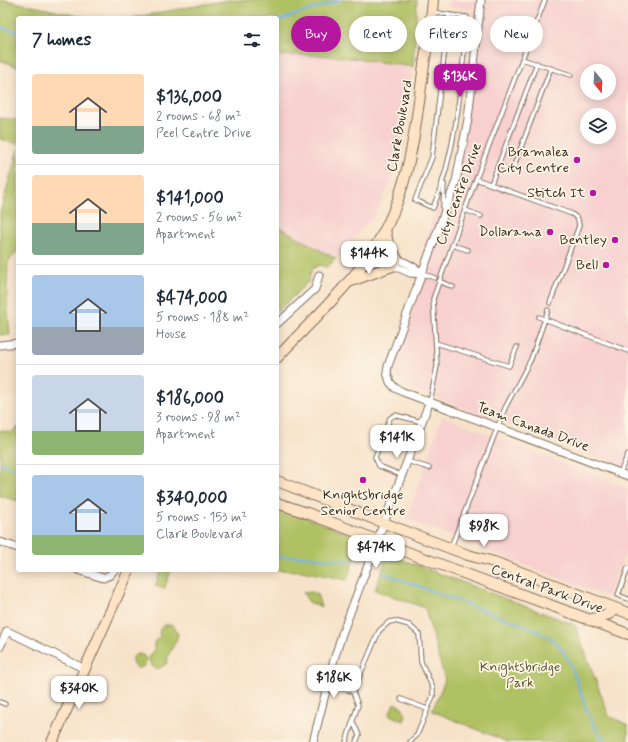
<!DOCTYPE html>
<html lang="en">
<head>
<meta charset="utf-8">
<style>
  :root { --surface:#fff; --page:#f6f6f7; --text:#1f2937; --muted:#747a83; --line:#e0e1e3; --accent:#b5179e }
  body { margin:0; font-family:Mynerve,sans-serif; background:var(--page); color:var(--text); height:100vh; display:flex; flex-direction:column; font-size:15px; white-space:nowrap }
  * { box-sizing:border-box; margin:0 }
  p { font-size:13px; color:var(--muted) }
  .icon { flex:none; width:22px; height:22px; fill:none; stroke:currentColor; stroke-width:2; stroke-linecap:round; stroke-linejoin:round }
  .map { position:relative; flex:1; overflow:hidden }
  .details { position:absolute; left:16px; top:16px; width:263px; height:556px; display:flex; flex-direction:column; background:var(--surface); border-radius:4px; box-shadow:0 2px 10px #0003 }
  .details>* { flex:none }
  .guide { position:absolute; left:291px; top:16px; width:277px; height:36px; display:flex; gap:8px }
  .needle { width:26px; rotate:162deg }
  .fabs { position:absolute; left:580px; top:64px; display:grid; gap:8px }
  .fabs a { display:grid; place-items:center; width:36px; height:36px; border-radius:50%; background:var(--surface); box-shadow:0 2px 10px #0003; font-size:20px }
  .price { position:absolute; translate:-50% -34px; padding:0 9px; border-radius:8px; background:#fff; color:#222; font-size:13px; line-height:26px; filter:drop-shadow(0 1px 2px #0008) }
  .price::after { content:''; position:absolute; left:50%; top:24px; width:12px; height:9px; margin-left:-6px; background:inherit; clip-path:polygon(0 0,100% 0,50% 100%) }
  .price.on { background:var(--accent); color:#fff }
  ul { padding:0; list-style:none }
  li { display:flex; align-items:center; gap:12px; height:100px; padding:0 16px }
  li+li { border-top:1px solid var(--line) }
  li span { display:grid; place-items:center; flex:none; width:112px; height:80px; border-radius:4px; color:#555 }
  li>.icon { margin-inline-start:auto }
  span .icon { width:48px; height:48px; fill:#fffc; stroke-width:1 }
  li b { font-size:17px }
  h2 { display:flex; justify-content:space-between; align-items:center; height:48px; padding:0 16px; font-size:17px }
  .chip { padding:0 14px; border-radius:18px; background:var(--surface); box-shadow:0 2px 10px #0003; font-size:14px; line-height:36px }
  .chip.on { background:var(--accent); color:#fff }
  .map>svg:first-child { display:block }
</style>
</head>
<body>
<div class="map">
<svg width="628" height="742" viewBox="0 0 628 742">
  <rect width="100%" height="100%" fill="#fcf5e5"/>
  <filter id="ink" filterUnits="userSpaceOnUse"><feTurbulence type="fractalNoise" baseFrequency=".025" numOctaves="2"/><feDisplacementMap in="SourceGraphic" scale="8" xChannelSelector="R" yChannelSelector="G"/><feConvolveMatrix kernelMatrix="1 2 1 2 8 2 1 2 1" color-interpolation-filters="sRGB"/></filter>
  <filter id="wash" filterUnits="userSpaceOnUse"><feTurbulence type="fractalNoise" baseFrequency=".012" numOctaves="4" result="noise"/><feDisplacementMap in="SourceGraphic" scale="16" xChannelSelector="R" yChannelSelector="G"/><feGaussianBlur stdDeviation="0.9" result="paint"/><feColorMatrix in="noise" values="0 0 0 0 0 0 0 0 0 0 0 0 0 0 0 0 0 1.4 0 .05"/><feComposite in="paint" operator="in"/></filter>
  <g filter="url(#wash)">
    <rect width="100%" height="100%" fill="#f7e2c9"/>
    <path fill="#f7d0cf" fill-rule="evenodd" d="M449,0H628V468L406,387L396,375L395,359L434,254L423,250L439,198L446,200L452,181L462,125L475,23L473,9L448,7ZM587,71H609V93H587ZM587,115H609V137H587Z
      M294,54L352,58L413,67L398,160L390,185L373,217L336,259L277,226V56Z
      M442,416L628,489V547L607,597L407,519Z"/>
    <path fill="#b0c164" stroke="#767641" d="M0,0H5L88,18H18V67L0,60Z
      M227,0H417L413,67C368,60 322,52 277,56V18H131Z
      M0,118L18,120V144L0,139Z
      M18,149V251L8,262L7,298L10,335H0V213Z
      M277,226L336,259L327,267L319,265L312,269L308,282L277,312Z
      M18,427V501L0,496V430L11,433Z
      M277,507L356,536L360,541L347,580L302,571L277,570Z
      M390,555L575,625L609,716L628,725V742H508L432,711L445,680L425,608L375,590L387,557Z
      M161,570L171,571L164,589L155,586Z
      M312,592L317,594L321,607L309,602L303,593Z
      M165,625H173L178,634C176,645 167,653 167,663L159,669C152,668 149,664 149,657L154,651V642L160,637C158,631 160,628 165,625Z
      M132 661a7 7 0 1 1 14 0a7 7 0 1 1-14 0Z
      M394,703L402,707L406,715L404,721L389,715Z"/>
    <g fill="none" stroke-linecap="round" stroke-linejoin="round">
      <path stroke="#74b2e7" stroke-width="2" d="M277,21L340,0
        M0,27L18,32
        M0,463L18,469
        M277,557L301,556L351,561
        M383,573L531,628C541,633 552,637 559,646C581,671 582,723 608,742"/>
    </g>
  </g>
  <g filter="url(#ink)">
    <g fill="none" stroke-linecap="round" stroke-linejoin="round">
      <g stroke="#7d6a5a" stroke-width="5.5">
        <path id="lane" d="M433,12C444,14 456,16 467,17C461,82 458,148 433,208L415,200L432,157L449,15
          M522,59L571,75
          M498,165L512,171L551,68
          M476,179L572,214L578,219L579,226L550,303
          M491,184L537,63
          M443,210L444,184
          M465,210L481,216
          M452,245L468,250
          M423,274L435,278
          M439,281L453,287
          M539,317L628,351
          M436,343L509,366L517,347
          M430,402L437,366L433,299L476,179L545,0
          M407,461L429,468
          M620,473L628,454
          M401,475L379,466L375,457L390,418L395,415L422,422
          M451,547L505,408L531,359L548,310
          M628,568L618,595L628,599
          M328,682L353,692
          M401,699L427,709
          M0,702L5,704
          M353,722L359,735L356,742
          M346,742L358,705L353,692L379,631L389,622L395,621L409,625L419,634L421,662L433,688V696L417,735L410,742"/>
      </g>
      <g stroke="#7d6a5a" stroke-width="9">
        <path id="street" d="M481,0L468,119L456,181L388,366L387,372L390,382L395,388L403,392L628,476
          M375,248C391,258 409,261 423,274
          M370,255L410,273L423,274
          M277,324L315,289L319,275
          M0,345L18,343
          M0,542L18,548
          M78,570L103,578L110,575L114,570
          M0,647L7,631L85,669
          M313,742L333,663L342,634L429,403"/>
      </g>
      <g stroke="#7d6a5a" stroke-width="12">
        <path id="secondary" d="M385,229L388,243L397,259
          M351,281L392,266
          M277,358C309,323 350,286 375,247C409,194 415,132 423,72C426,48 431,24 433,0
          M277,481L397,528L468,555L494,562L628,613
          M277,503L310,514L415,555L628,634
          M589,620L609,614L616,609
          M52,742L129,570"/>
      </g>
      <use href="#lane" stroke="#fff" stroke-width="3.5"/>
      <use href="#street" stroke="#fff" stroke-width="7"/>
      <use href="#secondary" stroke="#fee4c5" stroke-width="10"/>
    </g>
  </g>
  <g fill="#b5179e" stroke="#fcf5e5" stroke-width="1.5">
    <circle cx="577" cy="160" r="4"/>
    <circle cx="593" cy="193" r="4"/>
    <circle cx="550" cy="232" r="4"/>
    <circle cx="615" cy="240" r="4"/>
    <circle cx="606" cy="265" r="4"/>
    <circle cx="363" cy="480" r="4"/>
  </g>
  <g text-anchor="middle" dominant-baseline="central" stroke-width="3.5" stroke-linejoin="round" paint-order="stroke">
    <g font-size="14" fill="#3b2a1e" stroke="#fcf5e5">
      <text transform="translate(400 126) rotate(-80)">Clark Boulevard</text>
      <text transform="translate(459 194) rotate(-70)">City Centre Drive</text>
      <text transform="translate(533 427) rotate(20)">Team Canada Drive</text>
      <text transform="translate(547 589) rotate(20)">Central Park Drive</text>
    </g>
    <g font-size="14" fill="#3b2a1e" stroke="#fcf5e5" text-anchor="end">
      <text x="569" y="152">Bramalea<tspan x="569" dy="16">City Centre</tspan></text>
      <text x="585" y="193">Stitch It</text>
      <text x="542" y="232">Dollarama</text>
      <text x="607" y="240">Bentley</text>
      <text x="598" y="265">Bell</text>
      <text x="363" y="495" text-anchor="middle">Knightsbridge<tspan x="363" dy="16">Senior Centre</tspan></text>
    </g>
    <g font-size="14" fill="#5e5733" stroke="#fcf5e5">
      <text x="520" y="667">Knightsbridge<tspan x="520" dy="16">Park</tspan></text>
    </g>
  </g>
</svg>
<div class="fabs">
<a><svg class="needle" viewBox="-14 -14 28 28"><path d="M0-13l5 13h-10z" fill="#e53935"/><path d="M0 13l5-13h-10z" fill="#747a83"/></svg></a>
<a><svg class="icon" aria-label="layers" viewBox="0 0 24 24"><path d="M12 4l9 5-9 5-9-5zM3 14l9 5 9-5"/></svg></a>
</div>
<b class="price on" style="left:460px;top:98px">$136K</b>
<b class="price" style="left:369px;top:275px">$144K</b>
<b class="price" style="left:397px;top:459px">$141K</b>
<b class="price" style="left:484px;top:548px">$98K</b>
<b class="price" style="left:376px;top:569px">$474K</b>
<b class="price" style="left:334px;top:699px">$186K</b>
<b class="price" style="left:79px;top:710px">$340K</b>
<div class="guide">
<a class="chip on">Buy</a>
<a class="chip">Rent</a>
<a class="chip">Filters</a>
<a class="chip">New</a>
</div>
<section class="details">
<h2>7 homes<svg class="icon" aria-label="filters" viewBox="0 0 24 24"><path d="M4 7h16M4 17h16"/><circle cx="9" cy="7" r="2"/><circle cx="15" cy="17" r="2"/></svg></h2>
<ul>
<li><span style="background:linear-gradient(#ffd9b3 65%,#7fa58c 0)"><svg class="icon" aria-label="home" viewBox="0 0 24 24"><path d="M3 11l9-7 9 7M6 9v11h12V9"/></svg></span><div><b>$136,000</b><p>2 rooms · 68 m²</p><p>Peel Centre Drive</p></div></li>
<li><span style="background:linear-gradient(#ffd9b3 60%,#7fa58c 0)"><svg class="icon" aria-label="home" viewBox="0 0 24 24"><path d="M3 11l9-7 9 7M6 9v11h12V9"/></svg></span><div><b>$141,000</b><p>2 rooms · 56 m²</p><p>Apartment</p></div></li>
<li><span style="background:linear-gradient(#a9c7e8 65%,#9aa5b1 0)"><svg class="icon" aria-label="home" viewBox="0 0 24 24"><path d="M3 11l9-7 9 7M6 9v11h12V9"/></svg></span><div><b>$474,000</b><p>5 rooms · 188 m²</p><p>House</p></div></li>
<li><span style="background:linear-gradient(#c9d6e8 70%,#8fb573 0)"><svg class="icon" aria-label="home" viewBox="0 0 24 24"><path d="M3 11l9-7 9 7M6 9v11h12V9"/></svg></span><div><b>$186,000</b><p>3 rooms · 98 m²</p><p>Apartment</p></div></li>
<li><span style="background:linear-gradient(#a9c7e8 75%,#8fb573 0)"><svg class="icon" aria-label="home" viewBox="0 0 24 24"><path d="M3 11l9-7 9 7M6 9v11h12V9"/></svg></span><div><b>$340,000</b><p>5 rooms · 153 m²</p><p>Clark Boulevard</p></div></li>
</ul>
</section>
</div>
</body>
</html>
